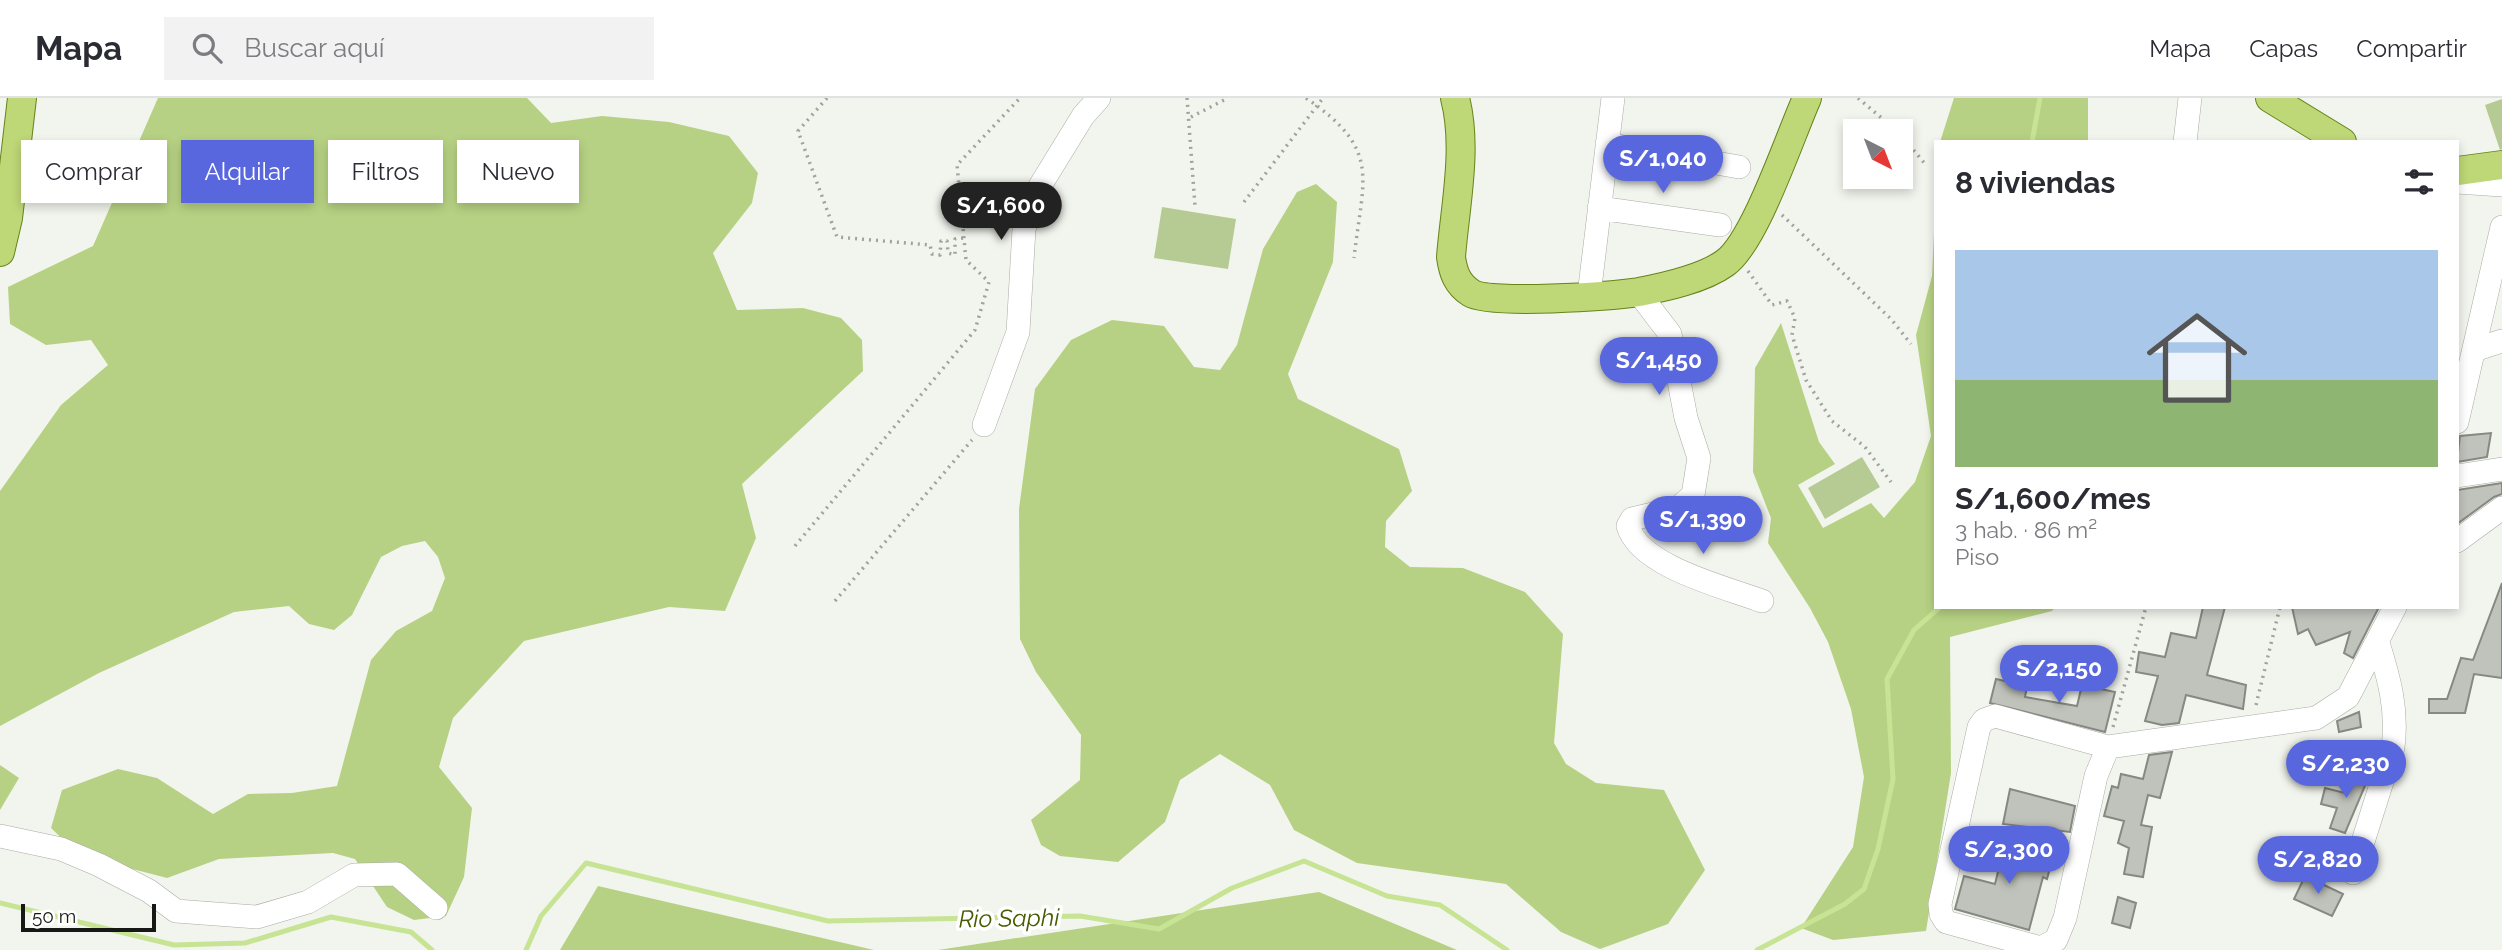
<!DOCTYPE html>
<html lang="es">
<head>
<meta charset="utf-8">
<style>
  :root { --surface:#fff; --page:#f2f2f3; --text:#2b2b33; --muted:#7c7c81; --line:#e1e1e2; --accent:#5967de }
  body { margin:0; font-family:Raleway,sans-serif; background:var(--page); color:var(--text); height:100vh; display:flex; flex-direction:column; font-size:26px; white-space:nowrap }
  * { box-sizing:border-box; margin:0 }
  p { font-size:23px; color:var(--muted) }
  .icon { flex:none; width:38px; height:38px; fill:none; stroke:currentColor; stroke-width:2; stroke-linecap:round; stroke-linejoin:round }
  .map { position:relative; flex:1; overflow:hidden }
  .side { position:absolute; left:1934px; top:42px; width:525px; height:469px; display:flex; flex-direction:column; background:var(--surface); border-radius:0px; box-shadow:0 4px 10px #0003 }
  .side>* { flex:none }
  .banner { position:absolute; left:21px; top:42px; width:665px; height:63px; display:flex; gap:14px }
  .needle { width:46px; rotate:138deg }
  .controls { position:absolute; left:1843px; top:21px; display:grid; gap:14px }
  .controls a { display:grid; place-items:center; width:70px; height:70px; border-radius:0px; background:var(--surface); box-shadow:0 4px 10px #0003; font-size:35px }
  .scale { position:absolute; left:21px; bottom:18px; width:135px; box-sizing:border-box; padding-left:7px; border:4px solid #161815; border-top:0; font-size:19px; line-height:24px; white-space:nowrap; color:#161815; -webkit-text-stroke:5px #fff; paint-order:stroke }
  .price { position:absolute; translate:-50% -60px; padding:0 16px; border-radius:24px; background:var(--accent); color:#fff; font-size:23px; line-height:46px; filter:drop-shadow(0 2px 4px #0008) }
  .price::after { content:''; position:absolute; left:50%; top:42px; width:21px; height:16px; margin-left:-10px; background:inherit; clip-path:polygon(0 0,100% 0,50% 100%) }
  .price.on { background:#222; color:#fff }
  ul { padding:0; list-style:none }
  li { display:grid; align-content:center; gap:14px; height:371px; padding:0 21px }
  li+li { border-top:2px solid var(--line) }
  li span { display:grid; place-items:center; height:217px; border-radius:0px; color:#555 }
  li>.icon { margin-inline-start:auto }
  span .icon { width:126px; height:126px; fill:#fffc; stroke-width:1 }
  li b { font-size:30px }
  h2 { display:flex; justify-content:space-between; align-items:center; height:84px; padding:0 21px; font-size:30px }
  .tag { padding:0 24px; border-radius:0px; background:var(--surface); box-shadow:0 4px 10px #0003; font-size:24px; line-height:63px }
  .tag.on { background:var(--accent); color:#fff }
  header { display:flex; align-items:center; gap:42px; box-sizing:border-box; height:98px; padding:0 35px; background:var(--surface); border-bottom:2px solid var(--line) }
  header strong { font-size:33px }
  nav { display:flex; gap:38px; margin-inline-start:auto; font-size:24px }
  .search { width:490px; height:63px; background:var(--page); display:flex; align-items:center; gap:18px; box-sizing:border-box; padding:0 24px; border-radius:0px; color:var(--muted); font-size:26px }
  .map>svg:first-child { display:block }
</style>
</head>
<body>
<header>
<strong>Mapa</strong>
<div class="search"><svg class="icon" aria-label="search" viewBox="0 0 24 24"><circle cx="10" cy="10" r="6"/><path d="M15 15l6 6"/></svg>Buscar aquí</div>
<nav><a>Mapa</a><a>Capas</a><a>Compartir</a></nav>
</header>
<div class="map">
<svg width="2502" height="852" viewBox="0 0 2502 852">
  <rect width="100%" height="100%" fill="#f2f5ed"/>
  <path fill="#b6ca94" d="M2502,1V51L2500,52L2485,7Z
    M1162,109L1236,121L1228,171L1154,160Z
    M1862,359L1880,389L1825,421L1808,390Z"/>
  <path fill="#b6d183" d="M158,0H527L551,25L602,18L669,24L729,38L758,75L752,105L713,155L737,212L803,210L841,220L862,242L863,273L742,386L756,440L725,513L669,509L524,543L453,620L439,669L472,710L464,779L446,818L414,822L387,809L355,761L333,755L219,761L167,780L79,757L51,730L62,692L118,671L157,680L213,716L248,696L292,695L337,688L371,562L396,533L432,513L445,480L438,459L425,443L402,448L381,459L352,517L334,532L309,526L289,508L234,514L99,575L0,628V393L61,307L108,267L91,242L46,247L10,226L8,189L93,148Z
    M1954,0H2088V44H1940Z
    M1316,86L1337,104L1333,164L1288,276L1298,301L1399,351L1412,393L1386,423L1385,449L1410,469L1463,470L1525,494L1563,536L1554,645L1566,666L1596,685L1664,692L1705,772L1668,826L1600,851L1561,834L1506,786L1357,765L1294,732L1270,687L1220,656L1180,682L1165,724L1118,764L1060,758L1041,747L1031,722L1080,682L1081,637L1036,574L1020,541L1019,411L1035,291L1071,242L1112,222L1164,228L1194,269L1220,272L1237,247L1263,151L1297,94Z
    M1935,112L1936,509H2055L2052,513L1950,539L1951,675L1926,833L1833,842L1801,830L1853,749L1864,679L1851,611L1828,544L1810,510L1768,445L1771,420L1753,374L1755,270L1781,225L1819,344L1835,366L1798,387L1823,430L1871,405L1884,420L1915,384L1931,338L1916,237L1932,178Z
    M0,667L19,680L0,712Z
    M598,788L874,852H560Z
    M1319,794L1457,852H938Z"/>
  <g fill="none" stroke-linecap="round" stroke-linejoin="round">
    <path stroke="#c7e394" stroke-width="5" d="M2032,44L2040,0
      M0,805L174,847L245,845L331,819L411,834L432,852
      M526,852L541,818L586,765L828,823L1080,818L1159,831L1232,790L1304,763L1387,798L1440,807L1507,852
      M1757,852L1845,806L1864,791L1878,751L1893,681L1887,581L1914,532L1940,509"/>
  </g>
  <path fill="#c0c3bb" stroke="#868982" stroke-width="2" d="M2491,335L2487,359L2457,364L2460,338Z
    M2502,385V396L2494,399L2457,426V392Z
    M2502,485V580L2474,576L2465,615H2429V601H2447L2461,560L2473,562Z
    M2203,509H2225L2207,577L2246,587L2243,611L2186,597L2179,625L2162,627L2145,623L2158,578L2136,574L2139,554L2165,559L2171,535L2196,540Z
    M2292,509H2379L2353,560L2344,555L2350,534L2316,547L2308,531L2298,536Z
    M1996,581L2027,588L2025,599L2077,608L2082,587L2115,594L2105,634L1990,605Z
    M2359,614L2361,629L2339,634L2337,623Z
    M2172,654L2160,700L2148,697L2141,727L2152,729L2143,779L2124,776L2129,750L2118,745L2124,723L2104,718L2112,688L2118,690L2121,676L2143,681L2149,657Z
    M2352,671L2370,676L2345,735L2330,730L2337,710L2321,706L2325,690L2345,695Z
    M2010,691L2075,708L2070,734L2003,726Z
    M2007,737L2054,755L2047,781L2043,779L2029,832L1955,811L1964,778L1995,786Z
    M2305,778L2343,796L2332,818L2294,801Z
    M2118,799L2136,805L2130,830L2112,825Z"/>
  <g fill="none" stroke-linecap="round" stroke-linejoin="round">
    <g stroke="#a9aca5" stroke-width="24">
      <path id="minor" d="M2185,44L2190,0
        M1607,46L1739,69
        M2457,84L2502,87
        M1599,110L1720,127
        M1638,194L1670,236L1686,320L1699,360L1693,397L1678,410L1632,421L1628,428C1640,469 1725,489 1762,503
        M1589,197L1613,0
        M2474,252L2502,243
        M2457,324L2502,129
        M984,327L1018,234L1024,131L1040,88L1083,18L1099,0
        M2457,378L2502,371
        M2457,443L2502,410
        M2108,649L1995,618L1984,622L1979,629L1940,806L1941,816L1946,824L2041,850L2056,842L2065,820L2096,678L2108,649L2316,620L2348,599L2395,509
        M0,738L61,751L99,767L149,793L176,813L257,819L308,804L354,777L397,776L436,810
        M2353,775L2393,649C2398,612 2389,580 2378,545"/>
    </g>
    <g stroke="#67831a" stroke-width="30">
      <path id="major" d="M1455,0C1468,50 1455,108 1451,159C1453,174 1457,186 1471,195C1490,207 1612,198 1639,194C1665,189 1703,181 1725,165C1755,144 1790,38 1807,0
        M2270,0L2342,44
        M2457,73L2502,67
        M0,154L8,120L22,0"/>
    </g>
    <path stroke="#a0a39d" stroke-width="3.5" stroke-dasharray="2 5" stroke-linecap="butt" d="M827,0L798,33L837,139L930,147L932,156L940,157L941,143H947L948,155L955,157V141L963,140
      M1187,0L1195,108
      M1306,0C1382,52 1363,79 1354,160
      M1858,0L1897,33
      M1191,19L1228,0
      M1900,36L1926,67
      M1244,104L1323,0
      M1782,117L1891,221L1911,246
      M1748,173L1772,207L1787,203L1795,220L1792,237L1806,282L1832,323L1865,349L1891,384
      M795,448L975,232L989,184L966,162L957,67L1020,0
      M835,503L972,342
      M2256,607L2280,509
      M2113,629L2146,509"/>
    <use href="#minor" stroke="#fff" stroke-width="23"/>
    <use href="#major" stroke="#bed777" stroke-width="28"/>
  </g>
  <g text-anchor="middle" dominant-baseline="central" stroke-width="7" stroke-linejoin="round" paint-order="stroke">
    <g font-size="24" font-style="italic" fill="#455c00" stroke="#fff">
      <text transform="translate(1009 820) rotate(-1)">Rio Saphi</text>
    </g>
  </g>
</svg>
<div class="controls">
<a><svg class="needle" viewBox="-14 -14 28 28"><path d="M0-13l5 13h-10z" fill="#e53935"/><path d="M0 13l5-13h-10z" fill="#7c7c81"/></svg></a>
</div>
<div class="scale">50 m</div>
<b class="price" style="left:1663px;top:97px">S/1,040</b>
<b class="price on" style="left:1001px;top:144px">S/1,600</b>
<b class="price" style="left:1659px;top:299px">S/1,450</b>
<b class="price" style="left:1703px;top:458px">S/1,390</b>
<b class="price" style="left:2059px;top:607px">S/2,150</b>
<b class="price" style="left:2346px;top:702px">S/2,230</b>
<b class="price" style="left:2009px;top:788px">S/2,300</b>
<b class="price" style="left:2318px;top:798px">S/2,820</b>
<div class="banner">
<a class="tag">Comprar</a>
<a class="tag on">Alquilar</a>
<a class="tag">Filtros</a>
<a class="tag">Nuevo</a>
</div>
<section class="side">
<h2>8 viviendas<svg class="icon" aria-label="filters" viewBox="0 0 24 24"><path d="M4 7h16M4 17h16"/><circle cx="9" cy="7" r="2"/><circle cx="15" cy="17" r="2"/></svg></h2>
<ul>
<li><span style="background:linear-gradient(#a9c7e8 60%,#8fb573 0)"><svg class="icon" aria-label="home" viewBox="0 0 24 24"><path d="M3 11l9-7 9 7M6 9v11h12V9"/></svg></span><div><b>S/1,600/mes</b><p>3 hab. · 86 m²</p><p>Piso</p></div></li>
</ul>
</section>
</div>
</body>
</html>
